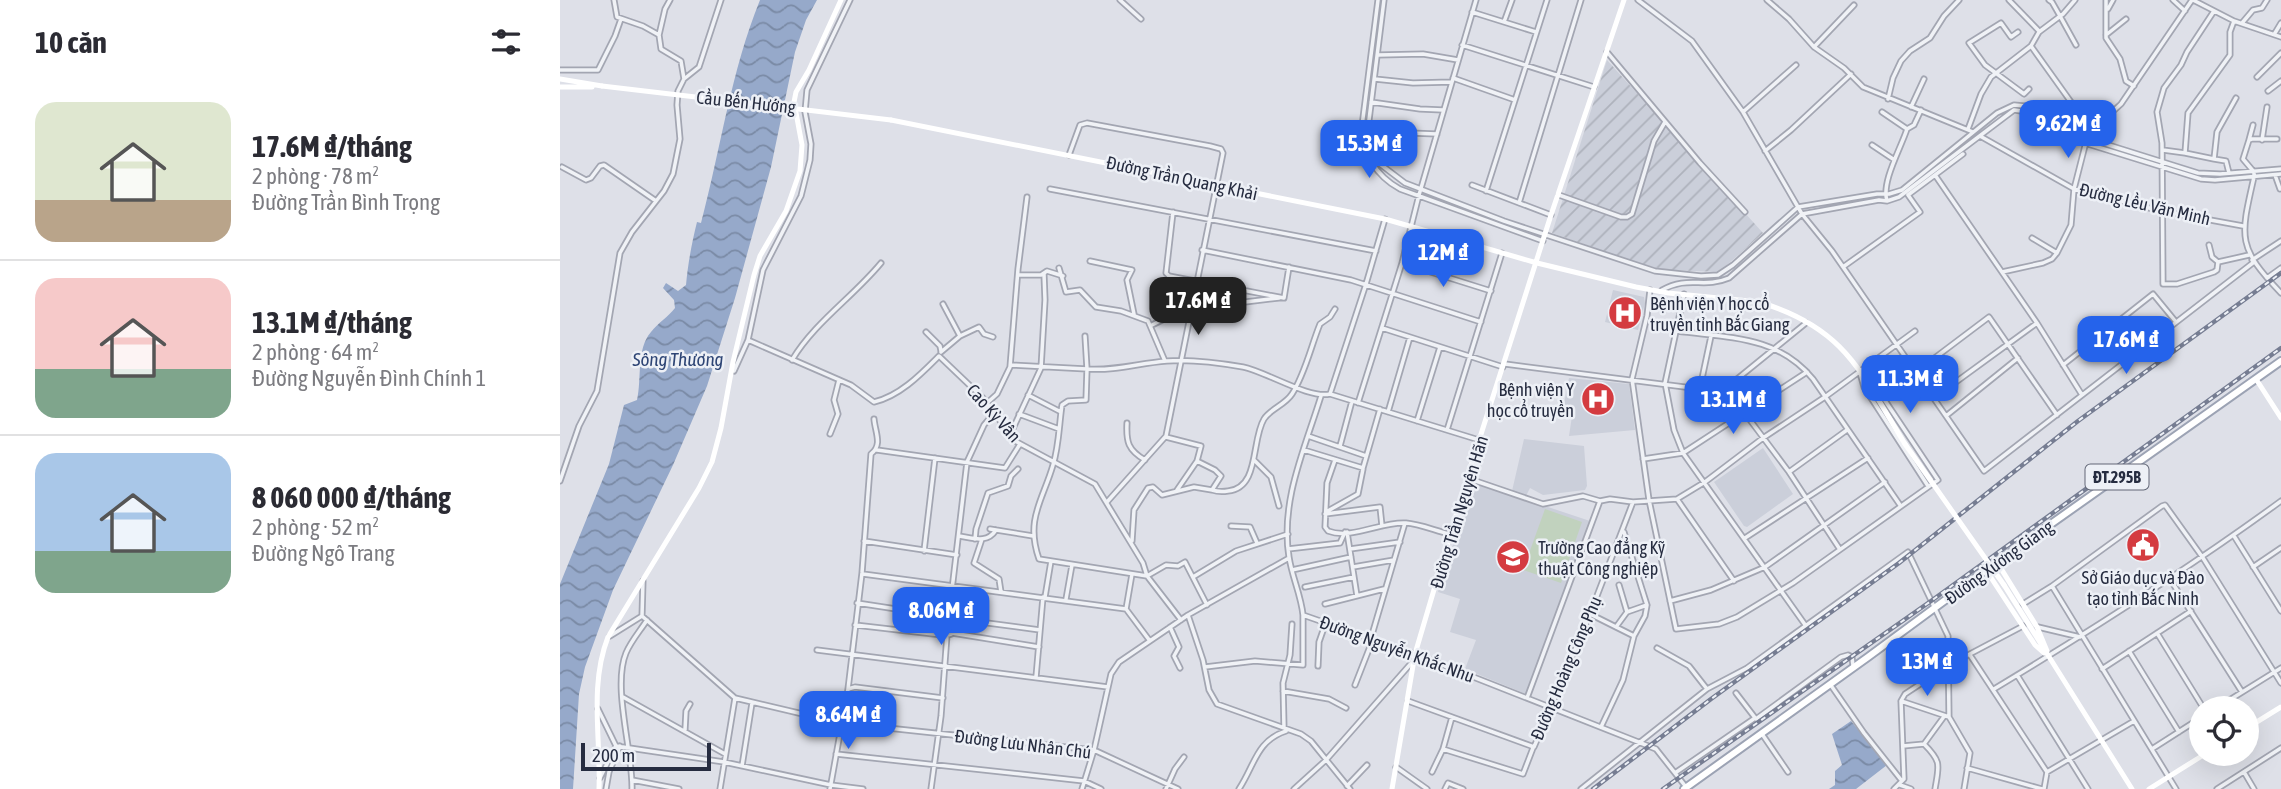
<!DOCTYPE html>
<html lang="vi">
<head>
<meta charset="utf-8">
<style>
  :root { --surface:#fff; --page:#f2f2f3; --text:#2b2b33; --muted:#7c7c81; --line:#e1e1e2; --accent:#2563eb }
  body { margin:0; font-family:"Asap Condensed",sans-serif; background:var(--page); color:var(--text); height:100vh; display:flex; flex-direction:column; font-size:26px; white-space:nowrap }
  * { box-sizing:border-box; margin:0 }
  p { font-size:23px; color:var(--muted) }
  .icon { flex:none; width:38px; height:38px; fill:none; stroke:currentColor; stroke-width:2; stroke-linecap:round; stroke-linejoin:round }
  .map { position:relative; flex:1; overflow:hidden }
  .side { display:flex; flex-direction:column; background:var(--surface); width:560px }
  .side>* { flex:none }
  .fabs { position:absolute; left:1629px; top:696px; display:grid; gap:14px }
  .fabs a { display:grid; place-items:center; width:70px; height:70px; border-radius:50%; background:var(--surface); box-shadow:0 7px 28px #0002; font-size:35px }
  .scale { position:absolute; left:21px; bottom:18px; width:130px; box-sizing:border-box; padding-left:7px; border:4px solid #262c40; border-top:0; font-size:19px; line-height:24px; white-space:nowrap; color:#262c40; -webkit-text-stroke:5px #edf0f6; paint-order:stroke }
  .price { position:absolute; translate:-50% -60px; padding:0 16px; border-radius:14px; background:var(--accent); color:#fff; font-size:23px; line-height:46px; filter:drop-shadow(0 2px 4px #0008) }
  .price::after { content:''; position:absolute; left:50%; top:42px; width:21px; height:16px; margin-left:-10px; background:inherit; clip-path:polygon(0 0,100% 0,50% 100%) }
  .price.active { background:#222; color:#fff }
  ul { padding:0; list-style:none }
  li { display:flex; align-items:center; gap:21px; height:175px; padding:0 35px }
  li+li { border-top:2px solid var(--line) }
  li span { display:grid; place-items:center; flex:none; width:196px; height:140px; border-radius:21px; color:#555 }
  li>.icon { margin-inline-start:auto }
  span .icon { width:84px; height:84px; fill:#fffc; stroke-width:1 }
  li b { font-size:30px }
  h2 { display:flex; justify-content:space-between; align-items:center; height:84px; padding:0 35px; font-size:30px }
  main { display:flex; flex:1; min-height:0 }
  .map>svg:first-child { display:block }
</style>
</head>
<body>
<main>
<section class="side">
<h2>10 căn<svg class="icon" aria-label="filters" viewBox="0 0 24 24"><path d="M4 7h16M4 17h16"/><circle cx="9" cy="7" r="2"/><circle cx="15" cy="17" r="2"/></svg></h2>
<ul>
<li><span style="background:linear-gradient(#dfe7d0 70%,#b9a48a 0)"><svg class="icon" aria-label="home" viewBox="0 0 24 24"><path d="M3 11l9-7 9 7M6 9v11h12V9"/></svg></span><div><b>17.6M ₫/tháng</b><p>2 phòng · 78 m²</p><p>Đường Trần Bình Trọng</p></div></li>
<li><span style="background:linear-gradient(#f6c9c9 65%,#7fa58c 0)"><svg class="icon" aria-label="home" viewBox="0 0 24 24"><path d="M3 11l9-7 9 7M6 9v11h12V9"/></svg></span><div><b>13.1M ₫/tháng</b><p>2 phòng · 64 m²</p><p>Đường Nguyễn Đình Chính 1</p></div></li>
<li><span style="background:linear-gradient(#a9c7e8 70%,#7fa58c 0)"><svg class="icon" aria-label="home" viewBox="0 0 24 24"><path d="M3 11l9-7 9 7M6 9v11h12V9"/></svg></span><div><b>8 060 000 ₫/tháng</b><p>2 phòng · 52 m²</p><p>Đường Ngô Trang</p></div></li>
</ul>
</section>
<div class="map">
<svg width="1721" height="789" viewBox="0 0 1721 789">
  <defs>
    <pattern id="industrial-furrows" width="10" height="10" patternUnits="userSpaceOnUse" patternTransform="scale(1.75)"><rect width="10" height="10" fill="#cbcfda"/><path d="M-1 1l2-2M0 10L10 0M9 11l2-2" fill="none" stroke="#aeb2bc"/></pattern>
    <pattern id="water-waves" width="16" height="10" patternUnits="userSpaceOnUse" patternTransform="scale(1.75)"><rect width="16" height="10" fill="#96a9ca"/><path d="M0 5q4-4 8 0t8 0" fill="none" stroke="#7a8aa5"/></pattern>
  </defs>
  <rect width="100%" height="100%" fill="#dee0e8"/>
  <path fill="#cbcfda" d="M1053,290L1084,297L1085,303L1078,330L1045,322Z
    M1009,378L1069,384L1075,430L1009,436L1012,416L1002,414Z
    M964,439L1024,446L1027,486L1025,490L983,495L970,488L966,496L952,491Z
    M1203,448L1233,494L1187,527L1184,526L1154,482Z
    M913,482L1030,521L966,694L905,669L916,640L890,632L900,599L878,592Z"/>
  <path fill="url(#industrial-furrows)" d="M1047,60L1203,233L1159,272L1108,270L1084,265L992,233Z"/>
  <path fill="#c1d2be" d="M985,509L1022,522L1001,583L963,570Z"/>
  <path fill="url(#water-waves)" d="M200,0H257L246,20L235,52L211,167L175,298L147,386L113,465L53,590L25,667L19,694L13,789H0V584L49,464L64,405L77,400C82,379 76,349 91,332C98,323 108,317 115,308L114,300L103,288L106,283L118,291L126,285C128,263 132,242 137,222L141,223C161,148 171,71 200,0Z
    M1291,721L1327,765L1296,789H1269L1275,785V771L1282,765L1272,734Z"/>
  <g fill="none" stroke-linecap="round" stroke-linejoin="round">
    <g stroke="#a3a6b2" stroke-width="7">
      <path id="street" d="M54,0L57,17L83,26L99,35L101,49L121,61L124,79
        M560,0L581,19
        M818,0L802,126C802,153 816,176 840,189L983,241
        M824,0L808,128L810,143L820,164L845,183L944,221L1095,271L1141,276L1158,275L1173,265L1238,207L1317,194H1329L1342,190L1437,113L1454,105L1465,106L1504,131L1638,173L1660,174L1721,169
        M1078,0L1132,41L1183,112L1242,214L1272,251L1424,471L1694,262
        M1207,0L1229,19L1254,47L1284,68L1303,87L1413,132
        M1449,0L1479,31
        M1489,0L1492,2L1500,16
        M1546,0V38L1560,59L1566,81L1574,86
        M1613,0L1625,11
        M1633,0L1674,21L1721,37
        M1548,9L1553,0
        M1654,11L1627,52L1621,65L1604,88L1597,112L1602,143L1603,284H1617L1654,272L1657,270L1658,262L1689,255
        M912,12L976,32
        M1500,16L1516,45
        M1674,21L1670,32V55L1628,113L1625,153L1654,159L1657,132L1676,98
        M944,22L952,0
        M1682,23L1693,10L1702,8L1707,0
        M1458,32L1451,37L1441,23L1409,43L1425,65L1464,94L1469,89
        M1715,33L1721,23
        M99,35L105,9L110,0
        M1546,35L1566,19
        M902,45L1034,87
        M1471,46L1531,130
        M1254,47L1294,5
        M1047,52L1140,163L1185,212
        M818,55L863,54L898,60
        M0,70H38L55,36L61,19
        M1697,77L1721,53
        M893,78L955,100
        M815,79L853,83L891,82
        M1708,91L1721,81
        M1328,99L1333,78L1341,61L1350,51L1370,38L1384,16L1399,0
        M811,102L860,109L883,110
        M1351,107L1364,79
        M1183,112L1236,65
        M1322,112L1347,129
        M1408,129L1421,94L1431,77L1471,46L1479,32L1503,14L1515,0
        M823,132L877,134
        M1420,136L1514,189L1601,211L1683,226
        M1717,139H1692L1689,140L1683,159L1694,172V177C1680,238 1677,247 1721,293
        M1689,140L1693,125
        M1702,140L1707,107
        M1312,145L1333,159
        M1603,150L1625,153
        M1205,151L1231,130L1291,74
        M1403,154L1375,175L1477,323
        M509,155L520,125L527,123L650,146L661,149L663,153L606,436L547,502
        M1654,159L1666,161L1669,173
        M2,167L26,180L31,178L40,166L44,165L96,201
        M1715,175L1720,189
        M912,185L991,215
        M490,189L816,251
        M926,191L987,0
        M999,195L1061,217H1067L1072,214L1094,141L1105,122
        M1327,201C1321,182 1341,148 1347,129L1354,125L1361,110
        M959,203L1021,0
        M613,212L606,273L609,276L724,298L729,267
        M1472,238L1497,253
        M1649,245L1652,257L1658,262
        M642,250L791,280L921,322
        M1692,260L1721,241
        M530,261L572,270L567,280L574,314
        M842,263L931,291
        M1283,267L1360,212L1348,195L1375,175
        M499,268L506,292L520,290L536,307L561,311L588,321L605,361
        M1442,272L1483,263L1492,259L1497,253L1511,225L1514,189L1528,134L1561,104L1632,0
        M458,275H481L487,271L503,276
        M1707,278L1721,268
        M1090,290L1087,316L1072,379L1089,500L1116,629L1159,624L1177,617L1233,583L1378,480L1312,381L1304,375
        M1102,290C1129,275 1143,289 1169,278L1242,214L1319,200L1327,201L1339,197L1454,110L1468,112L1502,136L1641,179L1655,180L1721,174
        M1124,294L1105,383L1114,430L1123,453L1246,626
        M383,304L400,336
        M629,313L666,310L685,302L719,298
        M592,325L612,315L606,291L609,276
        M822,328L943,367
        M1117,331C1168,338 1217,335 1253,379L1340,505
        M366,332L380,346L381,351
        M188,340L291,385L314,402C340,396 361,374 379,356L423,398L455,441L535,484L583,563L587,576L606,565L618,566L625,562L647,605
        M381,352L400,336L419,327L424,334L433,337
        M232,360C255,322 293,297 321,263
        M945,364L1148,390L1166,388L1229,472L1279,548
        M451,365L527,369L525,336
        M1503,365L1593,294L1616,322
        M174,371L188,340L203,270L241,196L250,160L251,144L245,112L247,90L290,0
        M1356,372L1429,317L1497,415
        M1300,373L1304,387L1368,486
        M1140,388L1151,336
        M1166,388L1246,323
        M770,394L806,284L825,219
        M468,395L501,412
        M761,396C745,448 720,501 729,557C732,577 741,595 743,615L855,654L1096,749L1126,787
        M1374,398L1477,323L1522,395
        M427,403L437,394L450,367L458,269L467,197
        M798,403L842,263L859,195L916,0
        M828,412L850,337
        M459,414L499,429
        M1386,416L1458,358
        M857,421L880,347
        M567,423C566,442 568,450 585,460
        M887,430L942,253
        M270,434L278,414L274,400L279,380
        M450,435L481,368L485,300L484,274
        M748,436L806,456
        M606,437L641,446L637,461L617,490
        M780,446L792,401
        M317,450L445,468L460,444
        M744,450L803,468L820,409
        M1083,459L1123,453L1247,372
        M694,460L711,477L719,506
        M775,460L767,483L765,527L768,531C792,540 822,521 846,523C860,524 876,531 890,534
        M1229,472L1287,430
        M907,478L983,504L1023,496L1040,501L1050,499L1073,502L1117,499L1145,482L1203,438L1265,397L1355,331
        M0,481L19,426L37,391L60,253L72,232L104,191L113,174L120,139L117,105L118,91L124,79L139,67L161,0
        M652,490C658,492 662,492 668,491C700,488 691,440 704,419C710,409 725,405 732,394C745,374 751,346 760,324L770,317L775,309
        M1117,499L1174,581
        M766,512L798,494L803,469
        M765,514L820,507L822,526
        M671,526L690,527L697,543
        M430,529L473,536
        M787,532L797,596
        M399,536C413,538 427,544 436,530
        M1674,536L1721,611
        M1185,538L1308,458
        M415,539L416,529L428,493L448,486L451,476L458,469
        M422,539L414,563L439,579L441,592
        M304,541L397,555
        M572,541L574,510L588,488L593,487L602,495L634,487L652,490L661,476L655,470L637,461
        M728,549L780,543L785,532
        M790,549L840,542
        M364,551L375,458
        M793,567L834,560
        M1693,567L1721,548
        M732,570L791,557
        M303,574L566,609L590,641
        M633,577L676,551L728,534
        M1610,579L1682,692
        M1059,585L1067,612
        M1492,586L1616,789
        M745,587L794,577
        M485,597L491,561
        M506,599L512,565
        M1110,601L1151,590L1205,567L1325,482
        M297,603L382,616
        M765,604L824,589
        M1463,604L1492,586L1602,506L1605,505L1643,558L1721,683
        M566,609L572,574
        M1030,614L1074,636
        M377 625a10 10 0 1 1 20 0a10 10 0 1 1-20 0Z
        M389,615L407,462L424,425L434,413
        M628,615L643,660L649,690L657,704L741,734L751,741L790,789
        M82,616L175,698L281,723L534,750L618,789
        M397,619L480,630
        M621,620L587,576L479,559C465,519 483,500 493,465C499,446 499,425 502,405L508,401L526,400L527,369C557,371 579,363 607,361C631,359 660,363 683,367C707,372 749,399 770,394L919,440
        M295,625L382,635
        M610,627L619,647L614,656L620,668
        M1056,627L1067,612L1087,605
        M1478,627L1520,637
        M392,633L479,647
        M1597,633L1644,709
        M50,636L82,616L83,581
        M811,638L845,523
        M1097,648L1129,666L1147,689
        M257,650L548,687
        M1569,651L1619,732
        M1410,655L1487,772L1484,789
        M758,666L759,642L766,622
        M645,667L695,661L743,665V615
        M1542,669L1631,611
        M1457,675L1528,789
        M476,677L483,597
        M1270,684L1304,733L1342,781
        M795,685L813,639
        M288,689L295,687L383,698
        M1434,689C1532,630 1628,569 1721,501
        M723,691L769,699L786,708
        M1176,693L1196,719L1281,657L1288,655L1292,657L1293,666
        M63,697L165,754
        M967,698L1040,501
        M848,701L974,747L1030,614L1073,502
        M1341,701L1389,717
        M38,709L56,746L40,778
        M1655,709L1721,668
        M1041,727L1063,680L1074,636L1085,616L1087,605L1064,532
        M724,728L723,683L730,655L732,624
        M125,730L126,711L130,704
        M1202,734L1228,772
        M1364,744L1383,718
        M56,746L164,762L271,785L303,789
        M1343,746L1364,744C1382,762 1379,765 1375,789
        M883,749L963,774L973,748
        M1592,749L1642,717
        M276,754L524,781L541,789
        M182,766L192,703
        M836,767L867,789
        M1407,768L1482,789
        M872,772L883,749L892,717
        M1487,772L1574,721
        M1684,772L1694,789
        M1115,773L1195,718
        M72,780L119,789
        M1340,785L1351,789
        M787,786L807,765
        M46,789L49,772L60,746
        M72,789C73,752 52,687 66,653C71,641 80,631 87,620
        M160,789L175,698
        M270,789L288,689L302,573L311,454C323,445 315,432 314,419
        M371,789L381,716L387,635
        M522,789L534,750L551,674L559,662L628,615L729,558
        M606,789L615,769L624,757
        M679,789C695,765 696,741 726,731
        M734,789L766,760L854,660
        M885,789L888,783L903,789
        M1021,789L1147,689L1187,668L1348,552L1388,636L1389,717L1410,753L1404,789
        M1334,789L1344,779L1341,701L1345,694L1389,665L1463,626
        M1657,789L1721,748"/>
    </g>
    <g stroke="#9ca3b4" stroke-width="10">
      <path id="primary" d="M1124,789L1308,657L1426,570L1721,361"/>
    </g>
    <use href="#street" stroke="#f0f2f6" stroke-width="3.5"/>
    <path stroke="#fff" stroke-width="5" d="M0,79L42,86
      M0,87H32
      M331,120L825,219L977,263L1076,287L1108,293L1199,302C1286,328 1301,373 1345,444
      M1696,379L1721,418
      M1437,562L1477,627L1487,651
      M1426,570L1475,645L1484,653
      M1444,585L1572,789
      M1687,728L1721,707
      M39,789C41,738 29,686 48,637L139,488L152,462L161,428L173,362L194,275L200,256L226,211L240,171L242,145L234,102L236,92L249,70L281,0
      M832,789L855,654L907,478L991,215L1064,0
      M1589,789L1645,754"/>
    <use href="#primary" stroke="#fff" stroke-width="6"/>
    <g stroke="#767d92" stroke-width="4.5">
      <path id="rail" d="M1033,789L1151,699L1339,563L1518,421L1721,273
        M1103,789L1371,601L1721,348"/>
    </g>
    <use href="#rail" stroke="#edf0f6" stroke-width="2" stroke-dasharray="5" stroke-linecap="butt"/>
    <path stroke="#fff" stroke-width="5" d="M42,86L331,120
      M1345,444L1444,585"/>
  </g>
  <defs>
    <g id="hospital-disc" transform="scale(1.75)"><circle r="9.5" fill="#d43b40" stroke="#edf0f6"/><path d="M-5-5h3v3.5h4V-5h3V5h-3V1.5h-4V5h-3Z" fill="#fff"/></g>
    <g id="civic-disc" transform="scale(1.75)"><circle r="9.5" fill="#d43b40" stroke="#edf0f6"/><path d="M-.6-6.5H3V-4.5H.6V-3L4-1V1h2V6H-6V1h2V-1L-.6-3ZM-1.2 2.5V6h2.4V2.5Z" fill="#fff"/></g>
    <g id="university-disc" transform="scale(1.75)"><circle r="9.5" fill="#d43b40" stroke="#edf0f6"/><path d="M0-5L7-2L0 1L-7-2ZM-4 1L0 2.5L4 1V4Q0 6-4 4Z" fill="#fff"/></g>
  </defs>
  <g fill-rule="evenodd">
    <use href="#hospital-disc" x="1065" y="313"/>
    <use href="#hospital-disc" x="1038" y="399"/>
    <use href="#civic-disc" x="1583" y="545"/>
    <use href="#university-disc" x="953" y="557"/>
  </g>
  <g text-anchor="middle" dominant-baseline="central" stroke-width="5" stroke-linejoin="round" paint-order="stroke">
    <rect fill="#edf0f6" stroke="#626777" stroke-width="2" x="1525.5" y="464.5" width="63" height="25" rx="5"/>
    <g font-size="16" font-weight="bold" fill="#262c40">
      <text x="1557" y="477">ĐT.295B</text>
    </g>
    <g font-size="18" fill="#262c40" stroke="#edf0f6">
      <text transform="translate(186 102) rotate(6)">Cầu Bến Hướng</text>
      <text transform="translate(622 178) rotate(12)">Đường Trần Quang Khải</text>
      <text transform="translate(1585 204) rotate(13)">Đường Lều Văn Minh</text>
      <text transform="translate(434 413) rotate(48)">Cao Kỳ Vân</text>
      <text transform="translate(899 512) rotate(-73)">Đường Trần Nguyên Hãn</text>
      <text transform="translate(1439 562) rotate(-36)">Đường Xương Giang</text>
      <text transform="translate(837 649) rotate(20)">Đường Nguyễn Khắc Nhu</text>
      <text transform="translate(1006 668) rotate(-67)">Đường Hoàng Công Phụ</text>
      <text transform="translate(463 744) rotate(7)">Đường Lưu Nhân Chú</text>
    </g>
    <g font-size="18" fill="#262c40" stroke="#edf0f6" text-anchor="start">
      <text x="1090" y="303">Bệnh viện Y học cổ<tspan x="1090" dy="21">truyền tỉnh Bắc Giang</tspan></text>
      <text x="1014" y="389" text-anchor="end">Bệnh viện Y<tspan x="1014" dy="21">học cổ truyền</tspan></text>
      <text x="978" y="547">Trường Cao đẳng Kỹ<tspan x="978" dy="21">thuật Công nghiệp</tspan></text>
      <text x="1583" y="577" text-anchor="middle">Sở Giáo dục và Đào<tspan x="1583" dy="21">tạo tỉnh Bắc Ninh</tspan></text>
    </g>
    <g font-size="19" font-style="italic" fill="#2e4575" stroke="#edf0f6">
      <text x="118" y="359">Sông Thương</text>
    </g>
  </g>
</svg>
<div class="fabs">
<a><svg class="icon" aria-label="locate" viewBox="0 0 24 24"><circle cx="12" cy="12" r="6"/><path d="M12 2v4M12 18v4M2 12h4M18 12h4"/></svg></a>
</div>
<div class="scale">200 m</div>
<b class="price" style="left:1508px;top:160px">9.62M ₫</b>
<b class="price" style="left:809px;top:180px">15.3M ₫</b>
<b class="price" style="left:883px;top:289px">12M ₫</b>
<b class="price active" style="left:638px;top:337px">17.6M ₫</b>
<b class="price" style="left:1566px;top:376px">17.6M ₫</b>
<b class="price" style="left:1350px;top:415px">11.3M ₫</b>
<b class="price" style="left:1173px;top:436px">13.1M ₫</b>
<b class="price" style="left:381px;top:647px">8.06M ₫</b>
<b class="price" style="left:1367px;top:698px">13M ₫</b>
<b class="price" style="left:288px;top:751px">8.64M ₫</b>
</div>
</main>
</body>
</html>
